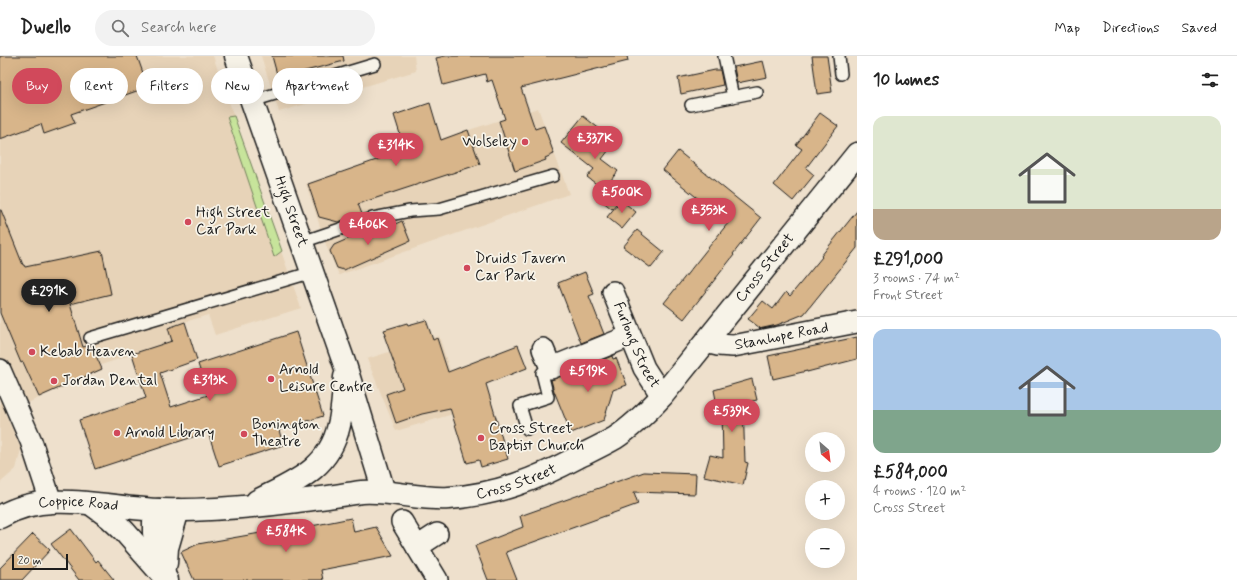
<!DOCTYPE html>
<html lang="en">
<head>
<meta charset="utf-8">
<style>
  :root { --surface:#fff; --page:#f2f2f2; --text:#222; --muted:#767676; --line:#e0e0e0; --accent:#d1495b }
  body { margin:0; font-family:Mynerve,sans-serif; background:var(--page); color:var(--text); height:100vh; display:flex; flex-direction:column; font-size:15px; white-space:nowrap }
  * { box-sizing:border-box; margin:0 }
  p { font-size:13px; color:var(--muted) }
  .icon { flex:none; width:22px; height:22px; fill:none; stroke:currentColor; stroke-width:2; stroke-linecap:round; stroke-linejoin:round }
  .map { position:relative; flex:1; overflow:hidden }
  .details { display:flex; flex-direction:column; background:var(--surface); width:380px }
  .details>* { flex:none }
  .guide { position:absolute; left:12px; top:12px; width:380px; height:36px; display:flex; gap:8px }
  .needle { width:26px; rotate:152deg }
  .fabs { position:absolute; left:805px; top:376px; display:grid; gap:8px }
  .fabs a { display:grid; place-items:center; width:40px; height:40px; border-radius:50%; background:var(--surface); box-shadow:0 4px 16px #0002; font-size:20px }
  .scale { position:absolute; left:12px; bottom:10px; width:56px; box-sizing:border-box; padding-left:4px; border:2px solid #1c1c1c; border-top:0; font-size:11px; line-height:14px; white-space:nowrap; color:#1c1c1c; -webkit-text-stroke:3px #f7f3e8; paint-order:stroke }
  .price { position:absolute; translate:-50% -34px; padding:0 9px; border-radius:14px; background:var(--accent); color:#fff; font-size:13px; line-height:26px; filter:drop-shadow(0 1px 2px #0008) }
  .price::after { content:''; position:absolute; left:50%; top:24px; width:12px; height:9px; margin-left:-6px; background:inherit; clip-path:polygon(0 0,100% 0,50% 100%) }
  .price.active { background:#222; color:#fff }
  ul { padding:0; list-style:none }
  li { display:grid; align-content:center; gap:8px; height:212px; padding:0 16px }
  li+li { border-top:1px solid var(--line) }
  li span { display:grid; place-items:center; height:124px; border-radius:12px; color:#555 }
  li>.icon { margin-inline-start:auto }
  span .icon { width:72px; height:72px; fill:#fffc; stroke-width:1 }
  li b { font-size:17px }
  h2 { display:flex; justify-content:space-between; align-items:center; height:48px; padding:0 16px; font-size:17px }
  .chip { padding:0 14px; border-radius:18px; background:var(--surface); box-shadow:0 4px 16px #0002; font-size:14px; line-height:36px }
  .chip.active { background:var(--accent); color:#fff }
  header { display:flex; align-items:center; gap:24px; box-sizing:border-box; height:56px; padding:0 20px; background:var(--surface); border-bottom:1px solid var(--line) }
  header strong { font-size:19px }
  nav { display:flex; gap:22px; margin-inline-start:auto; font-size:14px }
  .search { width:280px; height:36px; background:var(--page); display:flex; align-items:center; gap:10px; box-sizing:border-box; padding:0 14px; border-radius:22px; color:var(--muted); font-size:15px }
  main { display:flex; flex:1; min-height:0 }
  .map>svg:first-child { display:block }
</style>
</head>
<body>
<header>
<strong>Dwello</strong>
<div class="search"><svg class="icon" aria-label="search" viewBox="0 0 24 24"><circle cx="10" cy="10" r="6"/><path d="M15 15l6 6"/></svg>Search here</div>
<nav><a>Map</a><a>Directions</a><a>Saved</a></nav>
</header>
<main>
<div class="map">
<svg width="857" height="524" viewBox="0 0 857 524">
  <rect width="100%" height="100%" fill="#eee0cc"/>
  <filter id="ink" filterUnits="userSpaceOnUse"><feTurbulence type="fractalNoise" baseFrequency=".025" numOctaves="2"/><feDisplacementMap in="SourceGraphic" scale="8" xChannelSelector="R" yChannelSelector="G"/><feConvolveMatrix kernelMatrix="1 2 1 2 8 2 1 2 1" color-interpolation-filters="sRGB"/></filter>
  <g filter="url(#ink)">
    <path fill="#e7d3b8" d="M0,0H213L301,252L215,279L208,259L168,271L172,285L101,309L102,314L5,357L21,393L16,413L0,427Z
      M261,0H414L416,15L279,56Z
      M430,47L441,83L538,52L569,138L339,219L327,192L306,128L405,95L394,59Z
      M439,280L463,355L396,375L367,303Z"/>
    <path fill="#c7e49b" stroke="#72805c" d="M234,60L282,195L274,201L227,61Z"/>
    <path fill="#d8b58a" stroke="#1c1c1c" d="M0,0H137L148,31L71,58L75,67L44,78L41,68L0,83Z
      M272,0H343L344,5L278,22Z
      M445,0H627L628,5L521,32L535,73L544,70L554,98L545,102L546,104L515,115L499,65L505,63L492,24L487,26L485,18L443,29L436,2Z
      M812,0H827L832,36L817,38Z
      M763,5L767,21L737,27L734,11Z
      M715,14H720L723,29L681,38L678,22Z
      M430,47L441,84L468,74L480,108L358,148L362,158L338,166L319,161L308,128L405,94L394,59Z
      M820,57L838,70L806,112L814,119L793,145L774,129L802,93L796,89Z
      M583,60L601,74L594,82L609,94L602,103L618,115L611,124L626,136L612,153L597,141L603,133L587,121L594,113L561,87Z
      M678,95L761,162L733,198L734,199L684,263L664,247L728,167L663,114Z
      M621,144L636,156L622,173L607,161Z
      M0,154H1L23,209H24L25,211L102,195L111,238L70,248L83,291L91,289L102,313L39,341L23,306L21,307L0,257Z
      M857,155V192L804,258L777,269L759,273L760,272L748,263L763,245L773,253L786,236L790,240L822,201L821,200Z
      M402,165L410,185L344,214L337,212L330,195L334,189L366,175L361,173L366,172L369,179Z
      M637,174L664,196L651,212L623,191Z
      M585,216L594,238L589,240L604,278L581,287L558,227Z
      M426,264L433,284L437,282L448,316L518,289L527,312L486,328L508,403L481,411L479,404L467,407L450,352L422,358L396,367L386,338L403,332L384,279H386L384,274L407,267L408,269Z
      M185,266L197,304L160,317L171,351L208,339L198,308L296,276L323,360L279,374L283,389L219,410L208,376L95,413L79,364L146,342L132,298L172,285L168,272Z
      M857,281V303L807,316V315L773,323L768,300Z
      M612,300L613,303L616,302L627,329L613,334L604,364L571,377L554,335L551,324Z
      M752,323L757,344L743,347L745,406L748,407L743,429L704,420L710,399L723,402L722,353L718,354L714,334Z
      M644,416L696,418L695,438L634,436L638,448L506,496L517,524H488L475,490L523,471L520,460Z
      M351,462L354,476L376,471L393,500L321,514L323,524H194L181,496L198,488L266,476L267,479Z
      M71,473L96,506L98,504L114,524H79L51,488Z
      M33,478L50,494L22,524H0V512Z"/>
    <g fill="none" stroke-linecap="round" stroke-linejoin="round">
      <g stroke="#1c1c1c" stroke-width="14">
        <path id="lane" d="M724,0L733,41
          M839,0L841,18
          M252,45L375,8
          M691,49L757,36
          M302,186L373,162L410,155L439,153L553,120
          M90,282L313,216
          M527,373L520,350L548,341L542,317L545,314L551,312"/>
      </g>
      <g stroke="#1c1c1c" stroke-width="24">
        <g id="street">
          <path id="s1" d="M613,236L644,312L662,340"/>
          <path id="s2" d="M706,286L718,289L733,290L857,266"/>
          <path d="M543,293L551,312L630,280"/>
          <path d="M0,314L31,385L51,446"/>
          <path d="M402,466L437,524"/>
          <path d="M417,491L437,478"/>
        </g>
      </g>
      <g stroke="#1c1c1c" stroke-width="25">
        <g id="secondary">
          <path id="s3" d="M236,0L346,312L384,436"/>
          <path d="M257,445C294,426 329,414 339,369C343,354 343,337 345,321"/>
          <path d="M91,448L110,462L124,475L167,524"/>
          <path d="M159,454L154,466V477L164,517"/>
          <path id="s4" d="M0,461C49,432 108,453 161,454C206,455 252,451 297,445C318,443 340,439 362,436C391,434 420,444 449,442C496,439 537,423 578,401C590,395 603,389 615,382C632,371 648,355 662,340L857,98"/>
          <path d="M166,507L167,492L178,454"/>
        </g>
      </g>
      <use href="#lane" stroke="#f7f3e8" stroke-width="11"/>
      <use href="#street" stroke="#f7f3e8" stroke-width="21"/>
      <use href="#secondary" stroke="#f7f3e8" stroke-width="22"/>
    </g>
  </g>
  <g fill="#d1495b" stroke="#f7f3e8" stroke-width="1.5">
    <circle cx="525" cy="86" r="4"/>
    <circle cx="188" cy="166" r="4"/>
    <circle cx="467" cy="212" r="4"/>
    <circle cx="32" cy="296" r="4"/>
    <circle cx="271" cy="323" r="4"/>
    <circle cx="54" cy="325" r="4"/>
    <circle cx="117" cy="377" r="4"/>
    <circle cx="244" cy="378" r="4"/>
    <circle cx="481" cy="382" r="4"/>
  </g>
  <g text-anchor="middle" dominant-baseline="central" stroke-width="3.5" stroke-linejoin="round" paint-order="stroke">
    <g font-size="15" fill="#1c1c1c" stroke="#f7f3e8" text-anchor="start">
      <text x="517" y="86" text-anchor="end">Wolseley</text>
      <text x="196" y="157">High Street<tspan x="196" dy="17">Car Park</tspan></text>
      <text x="475" y="203">Druids Tavern<tspan x="475" dy="17">Car Park</tspan></text>
      <text x="40" y="296">Kebab Heaven</text>
      <text x="279" y="314">Arnold<tspan x="279" dy="17">Leisure Centre</tspan></text>
      <text x="62" y="325">Jordan Dental</text>
      <text x="252" y="369">Bonington<tspan x="252" dy="17">Theatre</tspan></text>
      <text x="489" y="373">Cross Street<tspan x="489" dy="17">Baptist Church</tspan></text>
      <text x="125" y="377">Arnold Library</text>
    </g>
    <g font-size="15" fill="#1c1c1c" stroke="#f7f3e8">
      <text stroke="none"><textPath href="#s3" startOffset="165">High Street</textPath></text>
      <text stroke="none"><textPath href="#s4" startOffset="859">Cross Street</textPath></text>
      <text stroke="none"><textPath href="#s2" startOffset="77">Stanhope Road</textPath></text>
      <text stroke="none"><textPath href="#s1" startOffset="58">Furlong Street</textPath></text>
      <text stroke="none"><textPath href="#s4" startOffset="523">Cross Street</textPath></text>
      <text stroke="none"><textPath href="#s4" startOffset="81">Coppice Road</textPath></text>
    </g>
  </g>
</svg>
<div class="fabs">
<a><svg class="needle" viewBox="-14 -14 28 28"><path d="M0-13l5 13h-10z" fill="#e53935"/><path d="M0 13l5-13h-10z" fill="#767676"/></svg></a>
<a>+</a>
<a>−</a>
</div>
<div class="scale">20 m</div>
<b class="price" style="left:595px;top:104px">£337K</b>
<b class="price" style="left:396px;top:111px">£314K</b>
<b class="price" style="left:622px;top:158px">£500K</b>
<b class="price" style="left:709px;top:176px">£353K</b>
<b class="price" style="left:368px;top:190px">£406K</b>
<b class="price active" style="left:49px;top:257px">£291K</b>
<b class="price" style="left:588px;top:337px">£519K</b>
<b class="price" style="left:210px;top:346px">£313K</b>
<b class="price" style="left:732px;top:377px">£539K</b>
<b class="price" style="left:286px;top:497px">£584K</b>
<div class="guide">
<a class="chip active">Buy</a>
<a class="chip">Rent</a>
<a class="chip">Filters</a>
<a class="chip">New</a>
<a class="chip">Apartment</a>
</div>
</div>
<section class="details">
<h2>10 homes<svg class="icon" aria-label="filters" viewBox="0 0 24 24"><path d="M4 7h16M4 17h16"/><circle cx="9" cy="7" r="2"/><circle cx="15" cy="17" r="2"/></svg></h2>
<ul>
<li><span style="background:linear-gradient(#dfe7d0 75%,#b9a48a 0)"><svg class="icon" aria-label="home" viewBox="0 0 24 24"><path d="M3 11l9-7 9 7M6 9v11h12V9"/></svg></span><div><b>£291,000</b><p>3 rooms · 74 m²</p><p>Front Street</p></div></li>
<li><span style="background:linear-gradient(#a9c7e8 65%,#7fa58c 0)"><svg class="icon" aria-label="home" viewBox="0 0 24 24"><path d="M3 11l9-7 9 7M6 9v11h12V9"/></svg></span><div><b>£584,000</b><p>4 rooms · 120 m²</p><p>Cross Street</p></div></li>
</ul>
</section>
</main>
</body>
</html>
